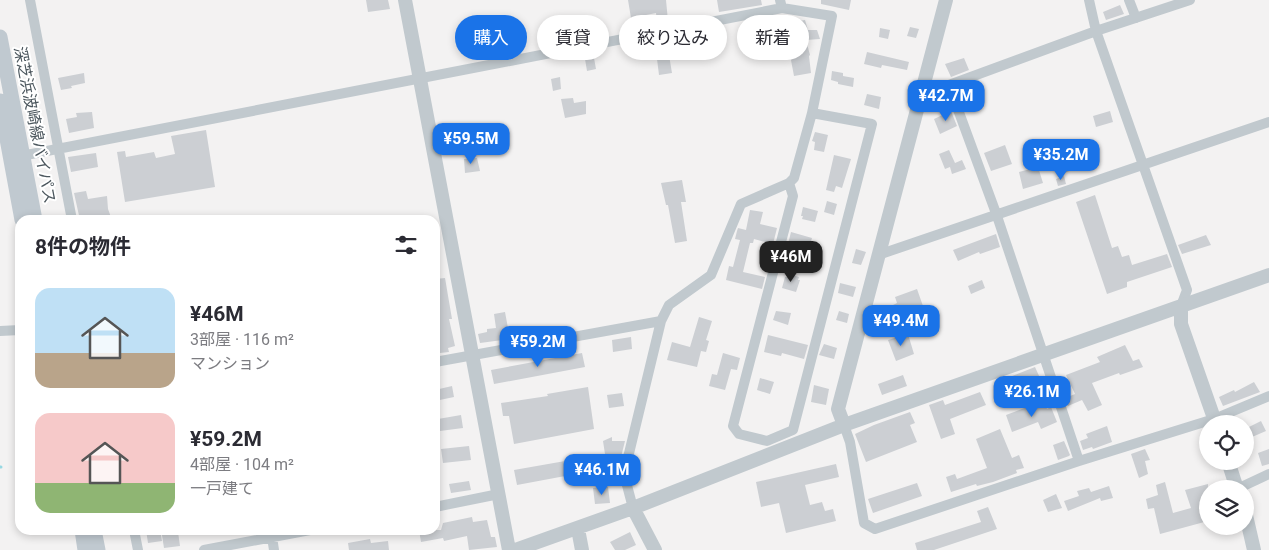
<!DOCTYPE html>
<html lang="ja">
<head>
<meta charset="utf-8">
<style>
  :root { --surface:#fff; --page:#f7f7f7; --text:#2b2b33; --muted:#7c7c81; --accent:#1a73e8 }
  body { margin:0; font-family:Roboto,"Noto Sans JP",sans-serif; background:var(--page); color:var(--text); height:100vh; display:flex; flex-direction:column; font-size:19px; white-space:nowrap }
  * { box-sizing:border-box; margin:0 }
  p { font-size:16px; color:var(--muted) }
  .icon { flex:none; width:28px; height:28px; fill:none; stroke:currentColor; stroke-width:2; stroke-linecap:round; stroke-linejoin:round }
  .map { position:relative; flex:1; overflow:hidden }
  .side { position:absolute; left:15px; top:215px; width:425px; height:320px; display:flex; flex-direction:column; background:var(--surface); border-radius:15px; box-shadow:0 2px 8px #0003 }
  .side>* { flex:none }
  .hud { position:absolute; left:455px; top:15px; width:475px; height:45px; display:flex; gap:10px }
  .buttons { position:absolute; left:1199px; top:415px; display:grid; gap:10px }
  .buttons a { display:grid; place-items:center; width:55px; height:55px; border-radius:50%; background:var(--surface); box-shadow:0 2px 8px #0003; font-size:25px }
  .price { position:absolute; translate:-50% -42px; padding:0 11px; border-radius:10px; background:var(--accent); color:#fff; font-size:16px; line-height:32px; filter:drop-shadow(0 1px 2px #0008) }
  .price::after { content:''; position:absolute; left:50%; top:30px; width:15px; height:11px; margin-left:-8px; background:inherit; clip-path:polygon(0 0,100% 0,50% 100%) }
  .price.on { background:#222; color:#fff }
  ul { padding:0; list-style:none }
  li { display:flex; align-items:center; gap:15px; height:125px; padding:0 20px }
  li span { display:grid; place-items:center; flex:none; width:140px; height:100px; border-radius:15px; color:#555 }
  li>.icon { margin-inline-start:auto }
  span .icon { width:60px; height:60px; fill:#fffc; stroke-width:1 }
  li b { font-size:21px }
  h2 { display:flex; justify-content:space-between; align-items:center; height:60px; padding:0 20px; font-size:21px }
  .pill { padding:0 18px; border-radius:22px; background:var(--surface); box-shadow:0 2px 8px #0003; font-size:18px; line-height:45px }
  .pill.on { background:var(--accent); color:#fff }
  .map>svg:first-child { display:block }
</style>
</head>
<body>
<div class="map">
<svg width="1269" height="550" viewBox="0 0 1269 550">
  <rect width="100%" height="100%" fill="#f3f2f2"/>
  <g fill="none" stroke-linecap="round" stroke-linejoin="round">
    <path stroke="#98d8e2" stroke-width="3" d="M0,467H1"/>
  </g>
  <path fill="#cccfd3" d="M366,0H388L390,9L368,12Z
    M628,0H666L668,21L657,23L656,13L631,18Z
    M717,0H761L762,5L719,12Z
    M821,0H851L849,10L821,4Z
    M1120,5L1124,14L1106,20L1103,12Z
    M786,19L787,23L805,20L808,30H817L820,39L806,40L810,55L809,56L811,73L794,76L787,39L777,41L773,22Z
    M910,27L919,29L916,38L907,36Z
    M880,28L890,30L888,39L879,37Z
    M668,49L672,73L659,75L656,51Z
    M867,52L909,62L907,70L882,65L881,68L864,64Z
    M594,58L596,69L587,71L585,59Z
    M964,58L969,70L951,77L945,64Z
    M832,71L843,73V76L854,78L853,87L838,84V82L831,80Z
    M84,73L85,83L71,86L72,88L61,90L58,78Z
    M560,77L561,89L553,91L551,79Z
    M867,94L881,97L879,109L864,105Z
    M573,98L574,103L586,101V114L565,118L561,99Z
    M951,111L957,126L940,134L934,119Z
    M1110,111L1113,122L1096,127L1093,116Z
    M92,112L94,128L69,133L66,119L77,117L76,113Z
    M475,124L477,138L455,140L453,128Z
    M206,130L215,187L125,202L117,152L125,151L126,157L154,152L156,158L175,154L171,136Z
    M815,132L828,135L824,152L814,150L815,142L812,141Z
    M452,135L454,144L445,146L443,136Z
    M1005,145L1012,164L991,171L984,153Z
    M949,150L955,163L962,160L966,169L952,174L950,167L945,169L939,154Z
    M96,153L98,167L71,172L68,157Z
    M834,155L851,159L842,188L836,186L834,192L826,190Z
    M477,158L480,171L465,173L464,159Z
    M1068,160L1072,170L1059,175L1054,166Z
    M1038,167L1043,183L1023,189L1019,172Z
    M1064,176L1066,184L1058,186L1056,179Z
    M682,180L686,202H681L687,241L675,243L668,205H666L661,183Z
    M86,191L88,199L107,196L108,209L112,220H80L74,193Z
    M1095,195L1112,248L1118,246L1122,257L1129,255L1132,265L1167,254L1172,267L1127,282V287L1107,294L1076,202Z
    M827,201L837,204L834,215L824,212Z
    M803,207L818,211L815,222L802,219L803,216H801Z
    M750,210L763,212L760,224L777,228L773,244L754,239L753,243H750L743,272L765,277L762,289L726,280L729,266L733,267L740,240L735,239L737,231L738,228L746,230Z
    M791,232L812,238L808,252L799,250L798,254L788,251L789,248H787Z
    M996,234L1000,247L980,254L979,252L958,261L953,250Z
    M1206,235L1211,245L1182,254L1178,245Z
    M856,249L866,252L861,265L852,263Z
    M789,274L799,277L798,280H800L796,292L782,288L785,277H789Z
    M445,278L452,319H449L455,346L448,348L449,352L440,353L435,326V313L438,312L435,279Z
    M982,280L985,288L971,294L968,286Z
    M840,283L856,287L853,297L838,293Z
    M917,289L923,306L893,317L894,318L880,324L875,314L897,303L895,297Z
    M776,311L791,313L788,325L773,320Z
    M839,311L849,314L847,323L836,320Z
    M505,312L510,339L480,343L478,334L487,332V329L496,328L494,314Z
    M699,317L712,321L706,340L709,341L706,352L701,351L697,367L667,360L672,342L690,347Z
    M908,334L914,354L896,361L888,340Z
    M768,335L808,345L804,359L782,353L781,356L764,352Z
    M631,337L632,349L613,352L612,340Z
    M824,344L837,348L834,359L819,355Z
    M1125,345L1133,361L1139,359L1143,367L1120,375L1119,373L1092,383L1102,405L1088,411L1082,400L1068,406L1065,398L1075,394L1066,375L1100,362L1097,357Z
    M582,353L585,367L494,384L491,370Z
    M723,353L740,358L737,370L731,369L725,390L709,386L712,374L717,375Z
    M1035,367L1040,378L1021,385L1022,389L1001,397L994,383Z
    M903,375L907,386L882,395L878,384Z
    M760,378L774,382L770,394L757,390Z
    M1254,382L1260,392L1223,406L1219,397L1234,390L1235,392Z
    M814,385L829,389L826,405L811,402Z
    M452,386L454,397L435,401V390Z
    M588,387L594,429L514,444L509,416H503L501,403L548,396L547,394Z
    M980,392L986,405L950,419L955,434L941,439L929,405L943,400L945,405Z
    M622,393L624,406L609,408L607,395Z
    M1045,403L1047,409L1051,407L1057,422L1041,429L1038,422L1012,432L1006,415L1027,407L1028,410Z
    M910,412L915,423L910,425L917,442L866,462L855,434L874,425Z
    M461,415L463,428L440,431L438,419Z
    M1261,421L1266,431L1245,440V429Z
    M1107,426L1112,442L1093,449L1092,447L1083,450L1080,441L1088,438L1086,434Z
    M1000,429L1012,458L1019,455L1024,468L1016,470L1017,473L993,482L977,486L976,484L951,492L946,477L955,474L957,479L987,468L976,439Z
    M612,437V441H625L621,457L617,459V471L609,472L608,468L517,485L514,470L605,454L603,441Z
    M1064,441L1070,455L1069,456L1058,460L1053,445Z
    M469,446L471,460L443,463L441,449Z
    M1145,449L1150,460L1145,461L1148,474L1139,478L1131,454Z
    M1269,449V464L1262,466L1258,453Z
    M836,464L839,477L805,485L810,505L822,502L825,511L833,509L836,521L786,533L779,503L761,507L756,482Z
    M469,481L471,490L451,493L449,484Z
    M1165,482L1173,513L1191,508L1185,490L1208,484V521L1160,534L1154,508L1148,509L1146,499L1158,495L1156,485Z
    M917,483L922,496L873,513L868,499Z
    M1109,486L1113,498L1101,501L1100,498L1068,511L1064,501L1079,496L1077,491L1089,488L1091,492Z
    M608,487L610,503L595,504L593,488Z
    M1056,494L1062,508L1048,512L1043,500Z
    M988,507L997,529L934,550H917L915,543L981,522L977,511Z
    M472,517L473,522L487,520L491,537H495L497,547L469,550L467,536L444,541L443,538L421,542L419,530H441L443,523Z
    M146,530H160L162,541L148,543Z
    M178,532L180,546L164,548L162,535Z
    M630,532L636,545L625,550H615L610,542Z
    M370,539L371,543L388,541L389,550H349L348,543Z"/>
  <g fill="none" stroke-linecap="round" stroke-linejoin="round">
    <path stroke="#c1c9ce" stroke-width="10" d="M30,0L72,220
      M1089,0L1096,31L1187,290L1181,306
      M1129,0L1136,18
      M949,85L997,216L1079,461
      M923,86L933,89L949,85L1096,31L1190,0
      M16,157L782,8
      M789,183L793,196L733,426L739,434L767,441L793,430L872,124L812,113
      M878,255L1269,122
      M0,331L20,330
      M435,362L661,321
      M844,425L850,442L864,523L875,529L1079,461L1214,419L1269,396
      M1237,489L1269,474
      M435,507L499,494
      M633,508L624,474L661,321L669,305L711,275L741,204L789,183L794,178L812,113L832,16L782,8L780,0
      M134,530L138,550
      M272,537L274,550
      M204,550L310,530"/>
    <path stroke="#c1c9ce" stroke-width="14" d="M405,0L509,550
      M1181,306V324L1216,424
      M844,425L838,409L946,0
      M1228,461L1237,489
      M633,508L655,550
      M1245,511L1254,550
      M578,529L582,550
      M515,550L633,508L844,425L1269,275"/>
    <path stroke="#c0c9d0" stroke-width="15" d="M0,37L35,220
      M0,101L22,220
      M82,530L85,550
      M94,530L98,550"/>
  </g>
  <g text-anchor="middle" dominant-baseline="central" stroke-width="4" stroke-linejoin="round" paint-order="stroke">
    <g font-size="16" fill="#4b565d" stroke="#fff">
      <text transform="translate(35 125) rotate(79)">深芝浜波崎線バイパス</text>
    </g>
  </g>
</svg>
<div class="buttons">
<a><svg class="icon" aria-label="locate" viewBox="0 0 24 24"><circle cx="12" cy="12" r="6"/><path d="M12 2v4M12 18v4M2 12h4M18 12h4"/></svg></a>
<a><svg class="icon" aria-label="layers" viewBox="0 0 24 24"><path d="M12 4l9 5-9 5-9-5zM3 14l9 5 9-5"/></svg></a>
</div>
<b class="price" style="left:946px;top:122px">¥42.7M</b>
<b class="price" style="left:471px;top:165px">¥59.5M</b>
<b class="price" style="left:1061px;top:181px">¥35.2M</b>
<b class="price on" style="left:791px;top:283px">¥46M</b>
<b class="price" style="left:901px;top:347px">¥49.4M</b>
<b class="price" style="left:538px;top:368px">¥59.2M</b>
<b class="price" style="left:1032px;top:418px">¥26.1M</b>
<b class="price" style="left:602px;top:496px">¥46.1M</b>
<div class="hud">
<a class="pill on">購入</a>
<a class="pill">賃貸</a>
<a class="pill">絞り込み</a>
<a class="pill">新着</a>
</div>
<section class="side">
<h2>8件の物件<svg class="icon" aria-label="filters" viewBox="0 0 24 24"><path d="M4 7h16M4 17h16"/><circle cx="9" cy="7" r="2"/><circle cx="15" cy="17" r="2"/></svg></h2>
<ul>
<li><span style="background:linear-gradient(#bfe0f5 65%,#b9a48a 0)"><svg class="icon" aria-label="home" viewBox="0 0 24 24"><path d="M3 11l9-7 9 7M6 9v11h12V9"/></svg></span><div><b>¥46M</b><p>3部屋 · 116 m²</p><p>マンション</p></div></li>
<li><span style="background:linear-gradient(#f6c9c9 70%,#8fb573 0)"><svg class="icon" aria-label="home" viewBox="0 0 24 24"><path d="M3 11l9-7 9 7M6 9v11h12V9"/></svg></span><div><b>¥59.2M</b><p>4部屋 · 104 m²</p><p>一戸建て</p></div></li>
</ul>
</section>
</div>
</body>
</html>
